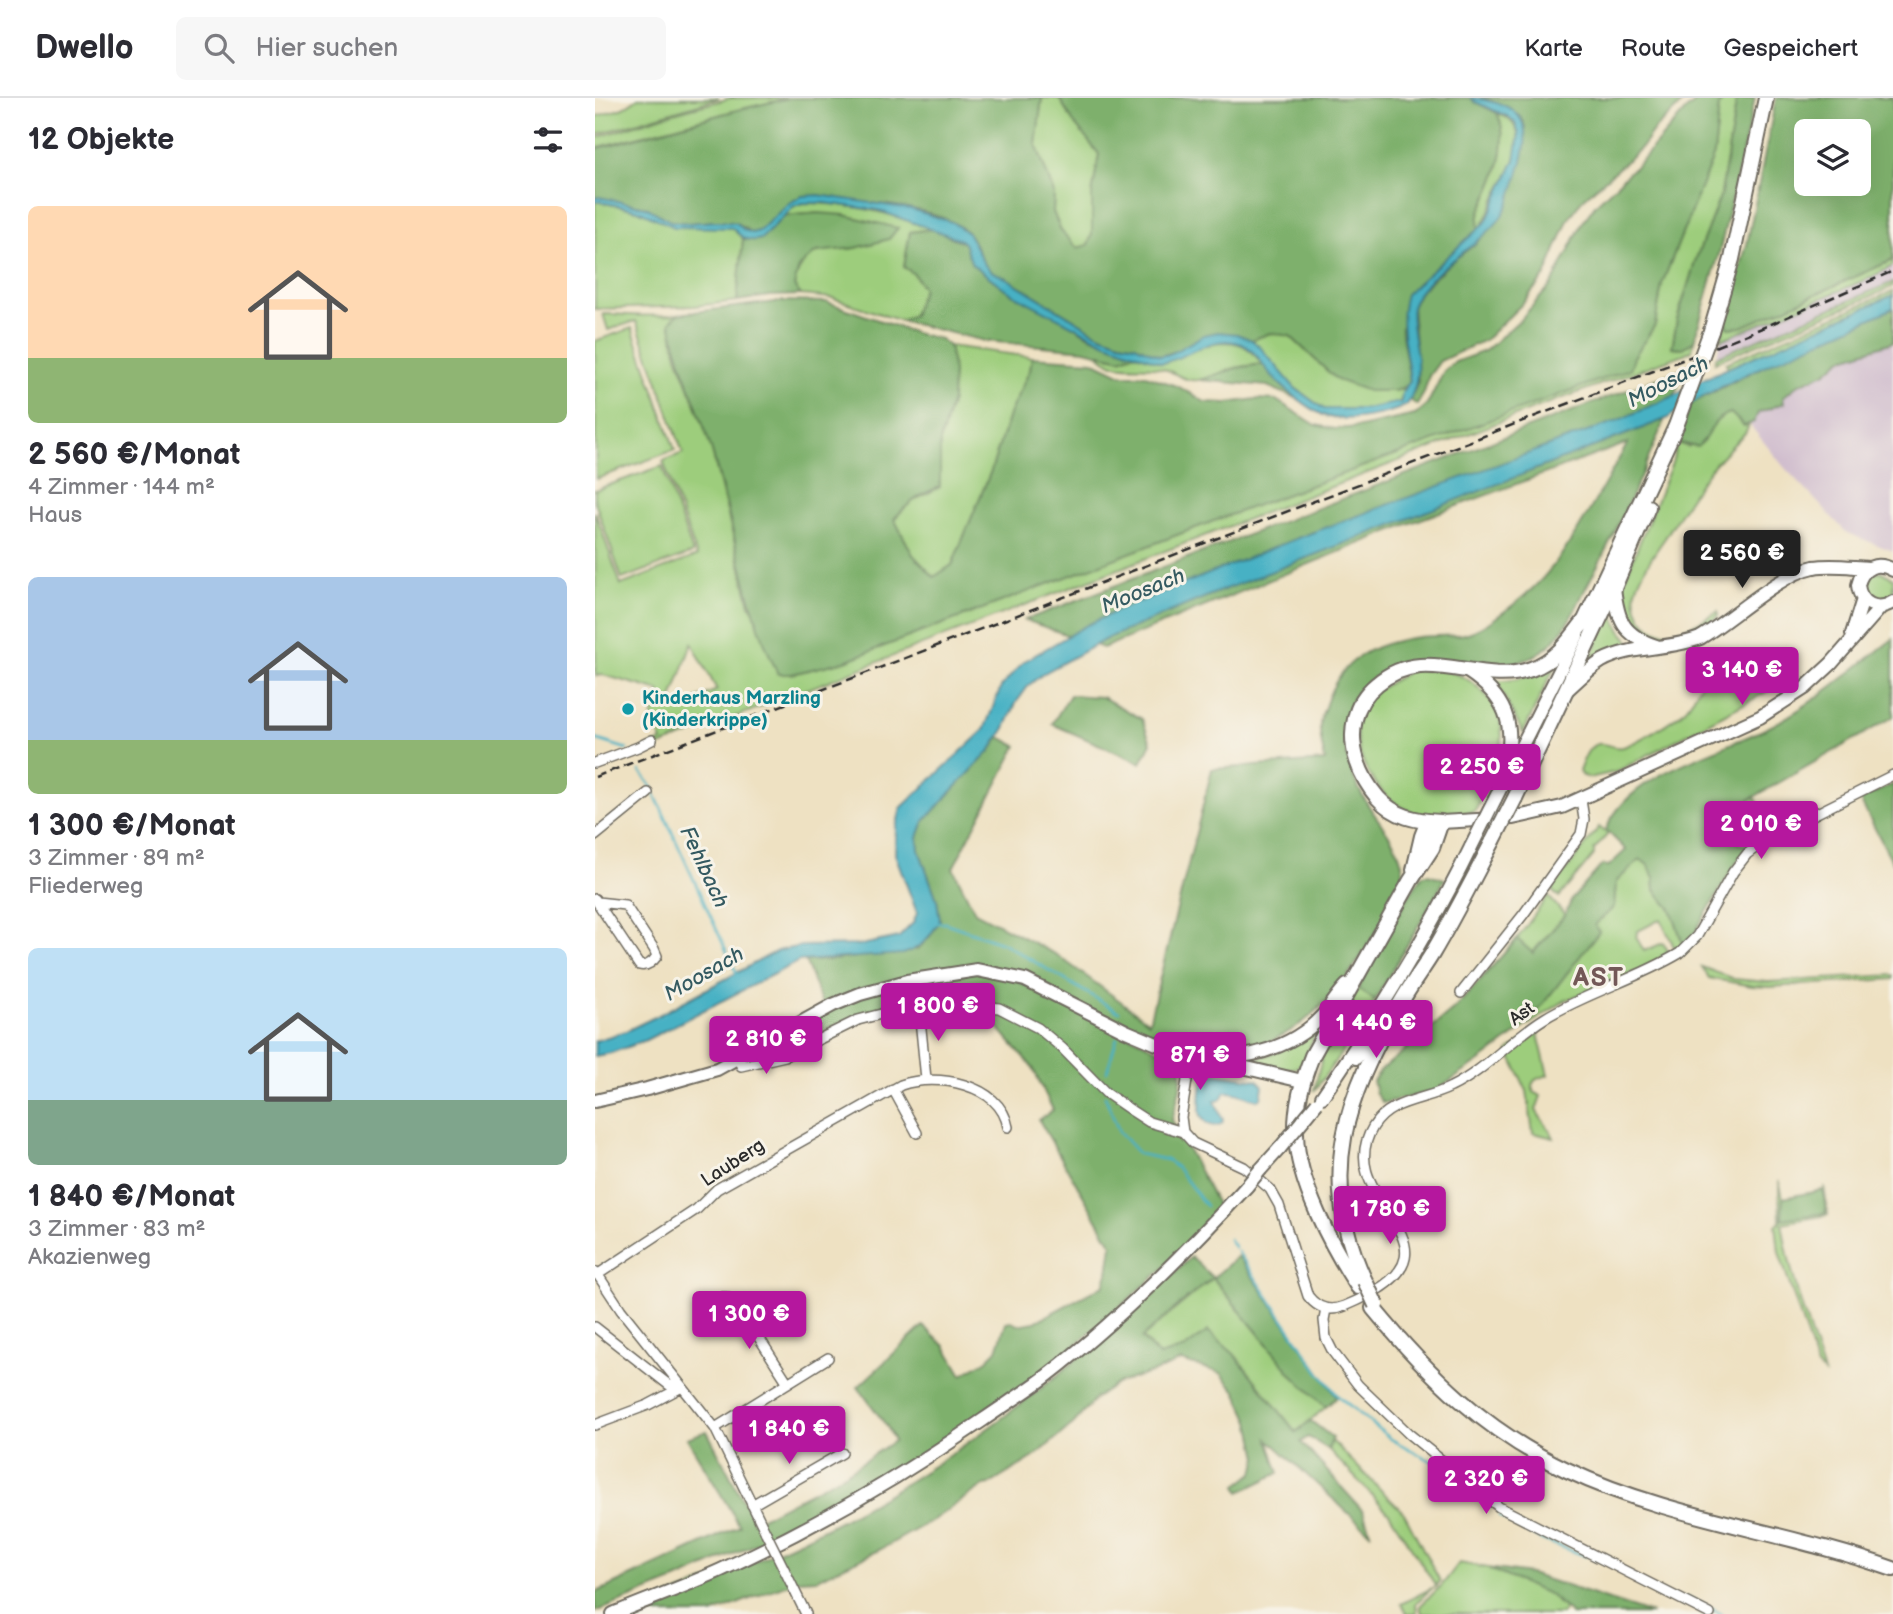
<!DOCTYPE html>
<html lang="de">
<head>
<meta charset="utf-8">
<style>
  :root { --surface:#fff; --page:#f7f7f7; --text:#2b2b33; --muted:#7c7c81; --line:#e1e1e2; --accent:#b5179e }
  body { margin:0; font-family:"Balsamiq Sans",sans-serif; background:var(--page); color:var(--text); height:100vh; display:flex; flex-direction:column; font-size:26px; white-space:nowrap }
  * { box-sizing:border-box; margin:0 }
  p { font-size:23px; color:var(--muted) }
  .icon { flex:none; width:38px; height:38px; fill:none; stroke:currentColor; stroke-width:2; stroke-linecap:round; stroke-linejoin:round }
  .map { position:relative; flex:1; overflow:hidden }
  .drawer { display:flex; flex-direction:column; background:var(--surface); width:595px }
  .drawer>* { flex:none }
  .tools { position:absolute; left:1199px; top:21px; display:grid; gap:14px }
  .tools a { display:grid; place-items:center; width:77px; height:77px; border-radius:10px; background:var(--surface); box-shadow:0 7px 28px #0002; font-size:35px }
  .price { position:absolute; translate:-50% -60px; padding:0 16px; border-radius:7px; background:var(--accent); color:#fff; font-size:23px; line-height:46px; filter:drop-shadow(0 2px 4px #0008) }
  .price::after { content:''; position:absolute; left:50%; top:42px; width:21px; height:16px; margin-left:-10px; background:inherit; clip-path:polygon(0 0,100% 0,50% 100%) }
  .price.on { background:#222; color:#fff }
  ul { padding:0; list-style:none }
  li { display:grid; align-content:center; gap:14px; height:371px; padding:0 28px }
  li span { display:grid; place-items:center; height:217px; border-radius:10px; color:#555 }
  li>.icon { margin-inline-start:auto }
  span .icon { width:126px; height:126px; fill:#fffc; stroke-width:1 }
  li b { font-size:30px }
  h2 { display:flex; justify-content:space-between; align-items:center; height:84px; padding:0 28px; font-size:30px }
  header { display:flex; align-items:center; gap:42px; box-sizing:border-box; height:98px; padding:0 35px; background:var(--surface); border-bottom:2px solid var(--line) }
  header strong { font-size:33px }
  nav { display:flex; gap:38px; margin-inline-start:auto; font-size:24px }
  .search { width:490px; height:63px; background:var(--page); display:flex; align-items:center; gap:18px; box-sizing:border-box; padding:0 24px; border-radius:10px; color:var(--muted); font-size:26px }
  main { display:flex; flex:1; min-height:0 }
  .map>svg:first-child { display:block }
</style>
</head>
<body>
<header>
<strong>Dwello</strong>
<div class="search"><svg class="icon" aria-label="search" viewBox="0 0 24 24"><circle cx="10" cy="10" r="6"/><path d="M15 15l6 6"/></svg>Hier suchen</div>
<nav><a>Karte</a><a>Route</a><a>Gespeichert</a></nav>
</header>
<main>
<section class="drawer">
<h2>12 Objekte<svg class="icon" aria-label="filters" viewBox="0 0 24 24"><path d="M4 7h16M4 17h16"/><circle cx="9" cy="7" r="2"/><circle cx="15" cy="17" r="2"/></svg></h2>
<ul>
<li><span style="background:linear-gradient(#ffd9b3 70%,#8fb573 0)"><svg class="icon" aria-label="home" viewBox="0 0 24 24"><path d="M3 11l9-7 9 7M6 9v11h12V9"/></svg></span><div><b>2 560 €/Monat</b><p>4 Zimmer · 144 m²</p><p>Haus</p></div></li>
<li><span style="background:linear-gradient(#a9c7e8 75%,#8fb573 0)"><svg class="icon" aria-label="home" viewBox="0 0 24 24"><path d="M3 11l9-7 9 7M6 9v11h12V9"/></svg></span><div><b>1 300 €/Monat</b><p>3 Zimmer · 89 m²</p><p>Fliederweg</p></div></li>
<li><span style="background:linear-gradient(#bfe0f5 70%,#7fa58c 0)"><svg class="icon" aria-label="home" viewBox="0 0 24 24"><path d="M3 11l9-7 9 7M6 9v11h12V9"/></svg></span><div><b>1 840 €/Monat</b><p>3 Zimmer · 83 m²</p><p>Akazienweg</p></div></li>
</ul>
</section>
<div class="map">
<svg width="1298" height="1516" viewBox="0 0 1298 1516">
  <rect width="100%" height="100%" fill="#f7f3e8"/>
  <filter id="ink" filterUnits="userSpaceOnUse"><feTurbulence type="fractalNoise" baseFrequency=".0143" numOctaves="2"/><feDisplacementMap in="SourceGraphic" scale="14" xChannelSelector="R" yChannelSelector="G"/><feConvolveMatrix kernelMatrix="1 2 1 2 8 2 1 2 1" color-interpolation-filters="sRGB"/></filter>
  <filter id="wash" filterUnits="userSpaceOnUse"><feTurbulence type="fractalNoise" baseFrequency=".00686" numOctaves="4" result="noise"/><feDisplacementMap in="SourceGraphic" scale="28" xChannelSelector="R" yChannelSelector="G"/><feGaussianBlur stdDeviation="1.57" result="paint"/><feColorMatrix in="noise" values="0 0 0 0 0 0 0 0 0 0 0 0 0 0 0 0 0 1.4 0 .05"/><feComposite in="paint" operator="in"/></filter>
  <g filter="url(#wash)">
    <rect width="100%" height="100%" fill="#eee1c2"/>
    <path fill="#d0bdce" d="M1298,168V184L1121,259L1126,242Z
      M1298,233V453L1252,435L1189,369L1141,310Z"/>
    <path fill="#9dcd7c" stroke="#647c54" stroke-width="2" fill-rule="evenodd" d="M43,0H124L0,37V19L28,10Z
      M136,0H195L142,12L0,50V40L78,15Z
      M447,0H464L479,25L504,56L497,97V136L493,147L482,150L466,133L458,114L459,96L441,46Z
      M1128,0H1142L1126,96L1102,158L1082,222L1077,249L1088,250L1099,243L1097,252L1089,256L943,309L47,655L46,652L67,643L62,631L55,626L65,593L8,577L1,578L0,414L26,487L102,458L68,363L88,355L41,223L13,232L8,216C33,216 58,220 83,216L75,224L82,258L114,341L155,507L197,576L250,563L624,421L1035,271L1039,259L1060,227L1067,186L1119,56L1124,8ZM97,545L122,592L86,608L77,601Z
      M902,15C945,31 913,76 899,103C894,114 892,123 883,131C883,108 888,110 896,90C906,67 913,38 902,15Z
      M0,103L43,112L54,117L137,130L148,141L142,203L100,208L0,211Z
      M208,105C254,105 297,115 339,131L315,134L309,169L319,176L328,190L318,217L306,223L238,200L206,197L199,188C208,149 226,153 261,150L223,115L188,118L199,108Z
      M1298,162V168L1275,180L1126,242L1130,223L1134,230L1147,229Z
      M1298,184V188L1279,197L1120,264L1121,259Z
      M1298,193V197L1145,265L1133,270L1131,265Z
      M37,230L80,352L1,381L0,243Z
      M675,235L695,238L742,282L800,293L809,291L808,300L802,306L770,311H729L700,290L657,242Z
      M622,244C646,244 652,246 667,266C658,267 649,268 640,270C627,274 616,280 603,282C591,284 582,276 572,272C550,263 521,277 503,256L526,261L540,255C566,269 596,252 622,244Z
      M354,248L437,259L435,272L415,314L396,373L357,467L339,479L318,457L299,421L314,405L345,389V343L357,302L358,271Z
      M1132,315H1136L1149,328L1154,327L1151,334C1138,348 1122,361 1111,377C1096,397 1083,419 1070,440C1060,454 1049,470 1043,486C1037,500 1042,520 1055,529C1076,544 1104,524 1123,513V518C1114,525 1106,532 1095,536C1073,544 1038,544 1030,517C1027,508 1024,500 1026,490L1077,365L1083,341L1085,346L1094,349L1107,345L1117,327Z
      M67,368L98,455L27,481L0,404V392Z
      M1285,473L1298,480V498L1282,505L1270,496C1269,482 1272,477 1285,473Z
      M1015,517H1018L1026,533L1037,546L997,561L996,559Z
      M1179,554L1193,566L1195,577L1177,591L1021,674L994,680L986,677L984,673C988,664 993,644 1007,646C1014,646 1019,651 1028,649C1040,646 1055,635 1066,629C1077,622 1088,616 1095,605C1100,597 1104,588 1109,581C1125,563 1157,556 1179,554Z
      M962,564L928,635L906,593L896,584C922,583 939,578 962,564Z
      M816,572C828,573 843,571 854,574C866,576 879,585 887,593C925,629 900,675 880,713C836,725 800,718 775,677C766,663 759,642 762,625C763,616 768,607 771,599Z
      M1160,699L1165,709L1149,717L1151,732L1143,736L1144,739L1140,742L1119,722Z
      M1004,729L1013,736L999,752V757L964,799L958,794V790Z
      M1045,760L1054,768L1059,780L1060,792L1076,811L1088,846L1080,851L1066,821L1043,833L1041,839L1049,853L1068,845L1074,854L1046,872L971,902L930,929L1004,834L999,827L1019,809L1021,784Z
      M953,798L970,817L937,855L922,841Z
      M1107,869L1139,881L1173,884L1298,877V881L1175,889L1157,888L1114,880Z
      M763,891L780,902L757,940L719,993L729,952Z
      M724,928L708,964L701,970L680,971L645,965C677,957 700,948 724,928Z
      M942,932L953,977L940,982L937,987L939,994L946,998L941,1012C946,1022 955,1030 959,1040L938,1035L932,993L913,953Z
      M1184,1082L1188,1100L1187,1120L1231,1115L1229,1088L1233,1117L1187,1125C1195,1177 1212,1225 1229,1275L1222,1269L1184,1154L1181,1127L1185,1124Z
      M618,1180L700,1280L731,1309L701,1334L639,1256L590,1250L564,1258L547,1239Z
      M737,1343L809,1415L845,1483L821,1505L822,1516H812L806,1506L841,1488L794,1415L733,1351Z
      M864,1465L899,1471L897,1472L954,1496L970,1511L966,1516H827L825,1508L847,1487Z"/>
    <path fill="#7eb06c" stroke="#546e4c" stroke-width="2" fill-rule="evenodd" d="M195,0H447L441,46L459,96L458,114L466,133L482,150L493,147L497,136V97L504,56L479,25L464,0H876L880,4L902,15C913,38 906,67 896,90C888,110 883,108 883,131L821,187L806,231L815,283L813,287L800,293H773L742,282L695,238L675,235L657,242L640,236L565,258L540,247L525,244L503,236L411,180C407,178 401,177 397,174C383,165 384,144 371,133C330,101 249,104 199,102L164,133L157,135L142,125L122,123L93,125L75,123L51,109L0,99V51L142,12Z
      M885,0H1093L1059,32L1046,50L987,102L973,122L950,178L926,207L890,242L845,263L834,278L829,295L822,307L815,302L823,284L817,208L826,192L856,164L879,147L904,122L930,29C924,9 902,5 885,0Z
      M1105,0H1128L1124,8L1119,56L1067,186L1060,227L1039,259L1035,271L624,421L250,563L197,576H183C147,502 139,419 113,341C100,300 84,267 75,224L83,216L188,203L232,204L323,236L345,241L354,248L358,271L357,302L345,343V389C326,395 312,406 299,421L318,457L339,479L357,467L396,373L415,314L435,272L437,259L498,263L527,277H551L584,289L610,304L632,305L661,301L681,302L721,327L739,331L765,329L820,317L832,307L849,273L860,264L890,253L926,221L957,186L988,124L1000,107L1049,60L1090,13Z
      M1142,0H1160L1124,156L1099,243L1088,250L1077,249L1082,222L1102,158L1126,96Z
      M1181,0H1298V162L1147,229L1134,230L1130,223L1152,146ZM1264,33V86H1211V33Z
      M223,115L250,117L303,130L294,141L261,150L221,154L204,169L199,188L206,197L174,198L142,203L148,141C169,145 175,132 188,118Z
      M339,131L369,145L377,166L417,196L462,218L493,237L540,255L526,261L490,252L390,243L306,223L318,217L328,190L319,176L309,169L315,134Z
      M1298,210V244L1246,261L1230,275L1204,286L1188,299L1189,305L1163,315L1159,324L1149,328L1136,315C1115,320 1116,339 1102,349L1085,345L1083,341L1095,308L1099,304L1182,261Z
      M667,266L691,292L710,304L672,288L605,282L641,270Z
      M1090,270C1062,343 1032,414 995,482C985,500 977,522 963,538C950,554 934,563 913,567C887,566 860,566 834,567C823,567 812,566 802,568C792,570 782,577 774,583C737,611 747,657 765,693C778,720 804,741 808,772C811,791 793,813 784,829C740,908 677,976 578,948L399,872L268,890L227,906L210,863L239,862L323,851L336,837L345,822L342,802L324,752L323,739L329,723L395,653L405,639L422,648L358,770L380,814L462,857L554,924L617,671L730,663C728,651 724,638 725,626C725,620 729,612 731,606C746,560 778,545 824,539C858,535 867,544 899,521C912,512 925,502 937,491C974,457 1007,389 1033,345L810,427L508,550L430,522Z
      M1298,541V619L1119,722L1145,746L1155,747L1144,760L1097,839L1088,846L1076,811L1060,792L1059,780L1054,768L1045,761L1021,784L1019,809L1000,827L1004,834L930,929L888,961L840,993L788,1005L781,996L778,983L785,973L860,910L922,841L938,855L970,817L977,801L1007,767L1014,768L1031,752L1011,732C1034,672 1129,654 1180,626C1222,603 1260,570 1298,541Z
      M475,597L507,599L547,621L556,645L546,665L457,626Z
      M1298,686V765L1265,702Z
      M833,776L850,781C828,822 803,861 780,902L763,891L811,802L828,777Z
      M383,874L418,881L581,960C593,976 581,1004 577,1022L623,1108L599,1139L567,1172L446,1277L265,1397L172,1446L168,1443L81,1482L0,1514V1495L145,1428L92,1340L112,1333L159,1424L248,1377L299,1343L293,1330L263,1289L328,1228L350,1248L367,1277L392,1262L402,1252L411,1224L416,1223L422,1227L440,1224L509,1187L513,1175L517,1147L444,1022L458,1012L438,970L398,924L400,906C360,897 284,907 246,925C220,937 199,952 172,959L167,952L238,909L287,891Z
      M1228,1092L1231,1115L1187,1121L1188,1100Z
      M643,1158L742,1299L731,1309L700,1280L618,1180L585,1206L547,1240L564,1258L590,1250L613,1233L639,1256L701,1334L716,1323L738,1340L733,1351L713,1339L706,1344L768,1413L776,1436L673,1341L684,1375L645,1394L642,1387L659,1375L663,1359L655,1323L641,1293L626,1275L586,1263L559,1274L523,1285L501,1300L479,1325L439,1359L395,1386L389,1387L338,1422L286,1451L222,1481L203,1482L117,1516H31C104,1486 179,1458 250,1420C378,1352 491,1259 596,1159L618,1180Z
      M899,1471L935,1476L1057,1516H976L954,1496L896,1472Z"/>
    <path fill="#46b1c4" stroke="#386e78" stroke-width="2" d="M876,0C885,0 893,3 902,5C941,16 932,50 922,80C917,95 913,111 903,123C883,150 825,177 817,209C815,219 818,231 819,241C824,265 825,286 812,307C793,317 749,326 728,317C715,311 686,289 677,278C667,267 659,249 643,245C615,237 593,260 567,265L509,244L417,196L377,166L369,145L364,141L282,112L229,105H208L199,108L166,141C152,145 146,139 137,130L79,129L43,112L0,103V99H4L51,109L75,123L93,125L122,123L142,125L149,132L157,135L164,133L194,105L207,98L224,97L316,111L357,124L374,136L389,166L396,173L411,180L503,236L525,244L540,247L565,258L575,256L609,237L623,234L642,236L657,242L666,250L700,290L729,311H770L806,304L807,295L815,283C812,252 802,227 811,196L891,124L920,62L924,36L920,25L914,19L880,4Z
      M1298,197V210C1222,247 1142,274 1071,321L618,496L513,540L449,575L434,587L421,605L410,630L395,653L329,723L323,739L324,752L342,802L345,822C335,839 327,850 308,856L204,863L51,942L16,955L0,958V943L31,933L62,918L182,853L206,848L266,847L304,839L318,825L322,815L300,756L301,730L306,710L389,632L406,589L428,564L492,527L526,511L705,439L1019,324L1081,297L1106,282Z
      M618,975L663,982L668,988L666,1000L664,1002C653,1000 641,993 631,994L625,1002L620,1003L628,1022L627,1025C618,1032 607,1024 605,1014C606,1000 603,980 618,975Z"/>
    <g fill="none" stroke-linecap="round" stroke-linejoin="round">
      <path stroke="#46b1c4" stroke-width="2.5" d="M0,641L32,651
        M45,673L55,686L142,876
        M340,825H350L408,845L524,914
        M512,973L522,940
        M510,998L524,1034L544,1056L572,1062L582,1070L611,1108
        M634,1141L640,1150
        M643,1154L724,1274L743,1298L796,1341L840,1365L894,1409
        M904,1418L945,1441L991,1458
        M1092,1500L1127,1516"/>
    </g>
  </g>
  <g filter="url(#ink)">
    <g fill="none" stroke-linecap="round" stroke-linejoin="round">
      <g stroke="#6f6b60" stroke-width="12">
        <path id="street" d="M0,665L43,649L57,642
          M0,738L53,695
          M0,801L44,867C52,869 57,865 62,858L59,851L30,807L2,804
          M866,895L928,817L986,736L989,721L986,702
          M324,911L331,981
          M596,958L586,1019L588,1034L598,1045L649,1069L675,1091L684,1107L713,1198C723,1211 735,1214 750,1208C893,1149 732,1106 778,1029C795,1001 829,1003 856,989C891,972 917,940 950,920C993,894 1042,881 1085,855L1102,838L1138,774L1152,756L1178,737L1298,677
          M146,968L190,958L263,922L294,914L368,906L404,910L443,930L467,950L511,995L537,1013L554,1024L588,1034
          M298,991L322,1035
          M1,1174L26,1212L120,1330L171,1435
          M2,1177L102,1111L122,1091L138,1082L306,987C341,975 405,985 413,1029
          M126,1199H131L135,1202L163,1238L193,1285
          M731,1211L729,1222L731,1240L738,1254L763,1287L814,1336L904,1409L1115,1516
          M0,1229L74,1287L87,1289
          M0,1327L53,1307L87,1289
          M120,1330L233,1260
          M157,1407L247,1355
          M189,1471L211,1516"/>
      </g>
      <g stroke="#6f6b60" stroke-width="16">
        <path id="secondary" d="M1298,472C1282,463 1267,469 1263,487C1265,506 1282,514 1298,504
          M1019,490C1023,523 1028,537 1061,548
          M1257,536L1268,501
          M872,573C910,598 922,626 910,671
          M972,592C983,582 994,571 1007,563C1036,547 1074,552 1105,540C1137,521 1184,476 1219,469C1237,466 1255,469 1273,470
          M900,701L982,538
          M846,724L918,720L967,709L1165,619L1210,590L1236,566L1286,509
          M761,960L787,928
          M625,961C664,958 701,947 728,917C737,907 743,896 752,887
          M727,999C782,919 833,837 876,749
          M0,1003L52,991L122,971L238,907L265,896L312,883L382,872L430,882L531,933L576,952L707,983
          M666,1071L685,1050
          M18,1516C54,1501 91,1488 126,1472C218,1430 304,1380 388,1322C408,1308 429,1295 449,1280C523,1223 589,1157 652,1088"/>
      </g>
      <g stroke="#6f6b60" stroke-width="18">
        <path id="primary" d="M1116,233L1137,161L1171,0
          M920,700L1019,490L1053,409
          M819,772L827,738L833,723
          M770,1183C721,1079 751,994 808,901C817,885 828,871 837,856C859,819 878,781 898,743
          M763,1189C737,1149 702,1084 701,1036C700,1008 707,983 717,958L816,782L837,750L846,724C821,723 800,719 783,700C765,679 753,649 760,621C763,607 771,595 782,586C831,544 884,590 936,571C961,562 975,542 990,522L1081,328
          M778,1210C834,1278 891,1334 972,1372C1075,1421 1191,1433 1298,1471"/>
      </g>
      <use href="#street" stroke="#fff" stroke-width="9"/>
      <use href="#secondary" stroke="#fff" stroke-width="12"/>
      <use href="#primary" stroke="#fff" stroke-width="14"/>
      <path stroke="#2b2b2b" stroke-width="2.5" stroke-dasharray="10 5" stroke-linecap="butt" d="M0,679L1087,262L1167,230L1298,173"/>
      <g stroke="#6f6b60" stroke-width="12" stroke-linecap="butt">
        <path id="street-bridge" d="M171,1435L189,1471"/>
      </g>
      <g stroke="#6f6b60" stroke-width="16" stroke-linecap="butt">
        <path id="secondary-bridge" d="M876,749L900,701
          M685,1050L722,1005
          M652,1088L666,1071"/>
      </g>
      <g stroke="#6f6b60" stroke-width="18" stroke-linecap="butt">
        <path id="primary-bridge" d="M1081,328L1116,233
          M898,743L920,700
          M770,1183L781,1207"/>
      </g>
      <use href="#street-bridge" stroke="#fff" stroke-width="9"/>
      <use href="#secondary-bridge" stroke="#fff" stroke-width="12"/>
      <use href="#primary-bridge" stroke="#fff" stroke-width="14"/>
    </g>
  </g>
  <circle fill="#0f9aa8" stroke="#f7f3e8" stroke-width="2.5" cx="33" cy="611" r="7"/>
  <g text-anchor="middle" dominant-baseline="central" stroke-width="6" stroke-linejoin="round" paint-order="stroke">
    <g font-size="19" font-weight="bold" fill="#0d838f" stroke="#f7f3e8" text-anchor="start">
      <text x="47" y="600">Kinderhaus Marzling<tspan x="47" dy="22">(Kinderkrippe)</tspan></text>
    </g>
    <g font-size="19" fill="#2b2b2b" stroke="#f7f3e8">
      <text transform="translate(927 916) rotate(-36)">Ast</text>
      <text transform="translate(138 1065) rotate(-33)">Lauberg</text>
    </g>
    <g font-size="21" font-style="italic" fill="#345a61" stroke="#f7f3e8">
      <text transform="translate(1073 284) rotate(-27)">Moosach</text>
      <text transform="translate(548 493) rotate(-22)">Moosach</text>
      <text transform="translate(109 769) rotate(65)">Fehlbach</text>
      <text transform="translate(109 876) rotate(-30)">Moosach</text>
    </g>
    <g font-size="26" font-weight="bold" letter-spacing="2" fill="#735857" stroke="#f7f3e8">
      <text x="1004" y="880">AST</text>
    </g>
  </g>
</svg>
<div class="tools">
<a><svg class="icon" aria-label="layers" viewBox="0 0 24 24"><path d="M12 4l9 5-9 5-9-5zM3 14l9 5 9-5"/></svg></a>
</div>
<b class="price on" style="left:1147px;top:492px">2 560 €</b>
<b class="price" style="left:1147px;top:609px">3 140 €</b>
<b class="price" style="left:887px;top:706px">2 250 €</b>
<b class="price" style="left:1166px;top:763px">2 010 €</b>
<b class="price" style="left:343px;top:945px">1 800 €</b>
<b class="price" style="left:781px;top:962px">1 440 €</b>
<b class="price" style="left:171px;top:978px">2 810 €</b>
<b class="price" style="left:605px;top:994px">871 €</b>
<b class="price" style="left:795px;top:1148px">1 780 €</b>
<b class="price" style="left:154px;top:1253px">1 300 €</b>
<b class="price" style="left:194px;top:1368px">1 840 €</b>
<b class="price" style="left:891px;top:1418px">2 320 €</b>
</div>
</main>
</body>
</html>
